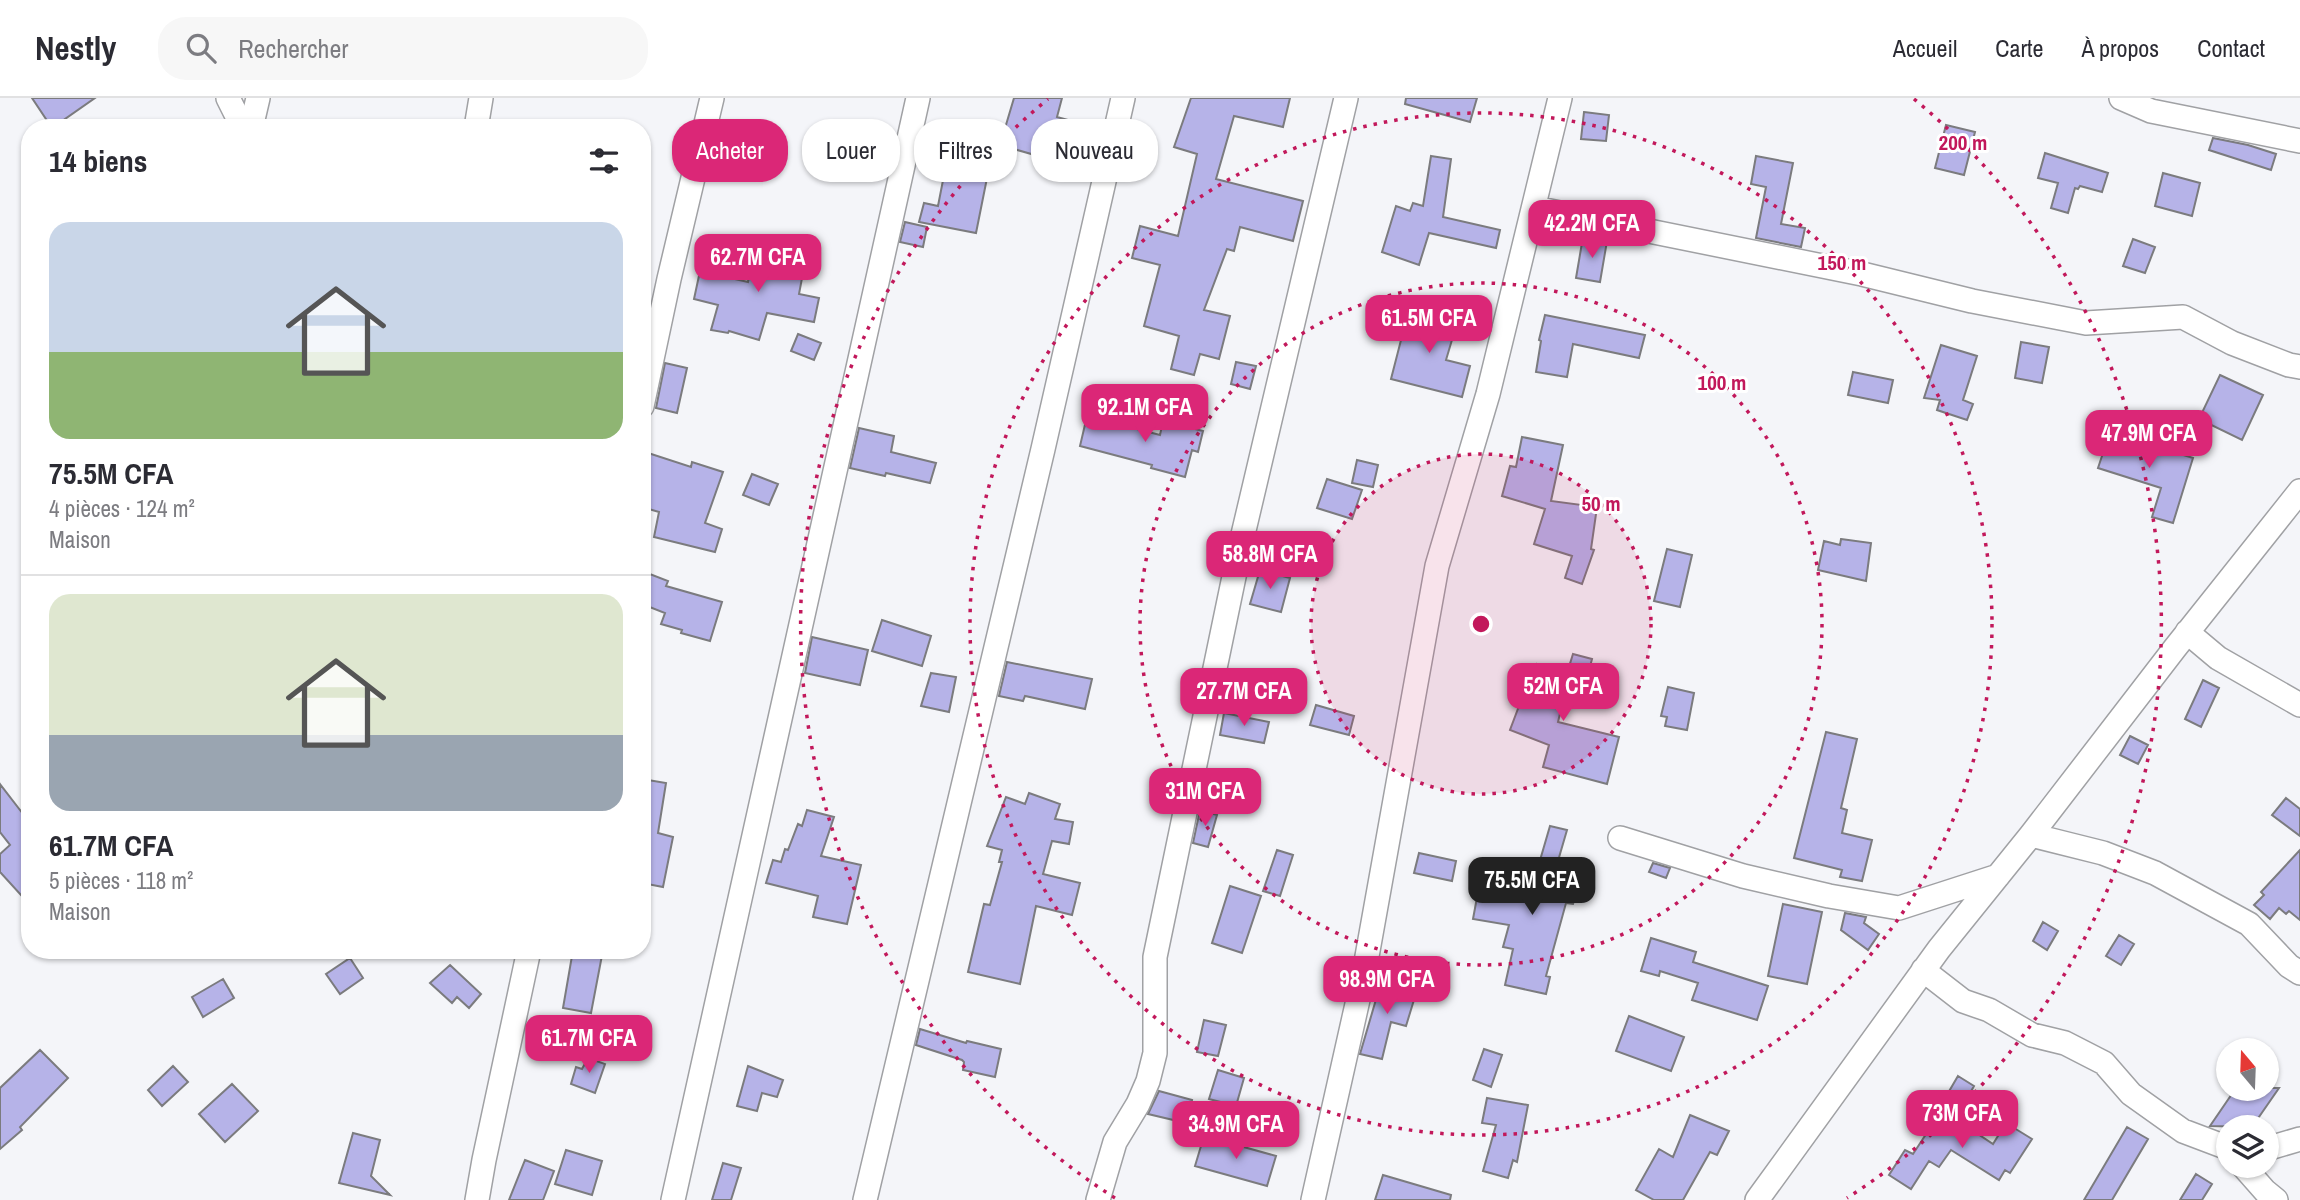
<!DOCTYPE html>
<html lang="fr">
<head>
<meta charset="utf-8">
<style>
  :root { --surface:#fff; --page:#f7f7f7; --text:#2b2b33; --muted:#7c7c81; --line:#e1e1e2; --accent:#db2777 }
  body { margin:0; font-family:"Archivo Narrow",sans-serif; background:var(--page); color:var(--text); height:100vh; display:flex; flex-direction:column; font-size:26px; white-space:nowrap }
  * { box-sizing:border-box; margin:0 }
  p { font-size:23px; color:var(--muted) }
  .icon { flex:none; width:38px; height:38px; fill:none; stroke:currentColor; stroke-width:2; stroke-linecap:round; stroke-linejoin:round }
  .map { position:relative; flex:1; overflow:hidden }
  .panel { position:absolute; left:21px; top:21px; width:630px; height:840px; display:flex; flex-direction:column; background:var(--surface); border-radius:28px; box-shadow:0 2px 5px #0004 }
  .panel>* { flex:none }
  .guide { position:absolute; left:672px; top:21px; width:665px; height:63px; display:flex; gap:14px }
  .needle { width:46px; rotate:341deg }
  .fabs { position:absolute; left:2216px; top:940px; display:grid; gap:14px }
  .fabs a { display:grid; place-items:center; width:63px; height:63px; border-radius:50%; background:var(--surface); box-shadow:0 2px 5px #0004; font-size:35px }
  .price { position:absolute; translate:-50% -60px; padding:0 16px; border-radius:14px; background:var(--accent); color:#fff; font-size:23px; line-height:46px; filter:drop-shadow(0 2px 4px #0008) }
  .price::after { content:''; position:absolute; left:50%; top:42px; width:21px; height:16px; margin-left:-10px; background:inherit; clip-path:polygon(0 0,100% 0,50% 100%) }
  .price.active { background:#222; color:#fff }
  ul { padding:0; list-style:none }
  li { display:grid; align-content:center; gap:14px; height:371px; padding:0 28px }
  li+li { border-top:2px solid var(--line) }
  li span { display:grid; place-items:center; height:217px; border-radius:21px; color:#555 }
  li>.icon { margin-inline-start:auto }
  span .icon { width:126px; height:126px; fill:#fffc; stroke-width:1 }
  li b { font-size:30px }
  h2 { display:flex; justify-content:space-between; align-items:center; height:84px; padding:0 28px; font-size:30px }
  .tag { padding:0 24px; border-radius:28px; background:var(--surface); box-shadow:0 2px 5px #0004; font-size:24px; line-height:63px }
  .tag.active { background:var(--accent); color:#fff }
  header { display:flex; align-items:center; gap:42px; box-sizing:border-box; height:98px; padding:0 35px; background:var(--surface); border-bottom:2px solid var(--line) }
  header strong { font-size:33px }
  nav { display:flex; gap:38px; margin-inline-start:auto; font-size:24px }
  .search { width:490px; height:63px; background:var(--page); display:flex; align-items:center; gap:18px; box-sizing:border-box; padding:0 24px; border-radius:28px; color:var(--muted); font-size:26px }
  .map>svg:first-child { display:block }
</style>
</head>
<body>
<header>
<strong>Nestly</strong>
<div class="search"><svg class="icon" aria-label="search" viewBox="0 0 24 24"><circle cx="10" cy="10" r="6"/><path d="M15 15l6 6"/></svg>Rechercher</div>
<nav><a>Accueil</a><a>Carte</a><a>À propos</a><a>Contact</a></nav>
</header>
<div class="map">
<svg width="2300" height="1102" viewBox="0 0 2300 1102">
  <rect width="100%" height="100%" fill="#f4f5f9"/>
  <path fill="#b6b3e8" stroke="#7b7b7e" stroke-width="2" d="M32,0H95L52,30Z
    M1014,0H1062L1057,19L1086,27L1073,68L1000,47Z
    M1191,0H1290L1283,29L1234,18L1216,81L1303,103L1293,143L1240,129L1234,153L1227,151L1204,212L1230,218L1219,261L1200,256L1194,277L1171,271L1179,238L1144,228L1160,167L1132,160L1140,128L1178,138L1197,56L1174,49Z
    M1406,0H1477L1470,24L1405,6Z
    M1584,14L1609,17L1606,43L1581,41Z
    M1946,27L1975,34L1964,77L1935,70Z
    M820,32L865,48L859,65L815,49Z
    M2213,40L2248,47L2276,56L2271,72L2209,52Z
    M2045,55L2108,75L2102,94L2080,88L2078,91L2075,90L2068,115L2051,110L2058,85L2038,80Z
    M1431,58L1451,61L1443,119L1500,132L1496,150L1429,135L1419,167L1382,154L1396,108L1410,113L1413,105L1423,108Z
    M1756,58L1793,65L1781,126L1805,130L1801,149L1756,140L1766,89L1751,86Z
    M945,72L987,80L976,135L919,124L924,105L938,108Z
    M2163,75L2200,85L2192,118L2155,108Z
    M905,124L927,129L923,149L900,144Z
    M1583,139L1607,143L1600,184L1576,180Z
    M2133,141L2155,149L2145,175L2123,168Z
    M755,149L806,159L799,196L819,200L814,224L767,215L759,242L729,233L728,235L711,232L718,207L694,201L700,173L748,184Z
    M1409,211L1457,225L1446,262L1470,268L1462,299L1391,281Z
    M1545,217L1645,237L1639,260L1573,246L1567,279L1536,274L1541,243L1539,242Z
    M798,236L821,245L814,262L791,253Z
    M2021,244L2049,249L2042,285L2015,280Z
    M1941,247L1977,258L1963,302L1973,306L1967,322L1937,312L1940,302L1924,300Z
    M1236,264L1256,268L1250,291L1231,286Z
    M665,265L687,270L677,315L656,310Z
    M1853,274L1893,282L1888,305L1848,297Z
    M2220,277L2263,297L2242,342L2199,321Z
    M1087,318L1160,337L1163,323L1203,333L1198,354L1192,352L1185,379L1151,370L1152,367L1080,348Z
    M859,330L894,338L891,354L936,365L930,385L886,375L885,378L850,370Z
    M2110,334L2193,360L2173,425L2152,419L2161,390L2098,370Z
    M1522,339L1563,347L1551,403L1597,409L1591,451L1594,452L1582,486L1565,480L1572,458L1534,446L1545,411L1502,398L1510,368L1516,369Z
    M642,353L691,369L692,364L723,374L705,425L722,431L715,454L654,439L659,414L642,409Z
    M1357,362L1378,367L1373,389L1352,385Z
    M752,376L778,386L769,407L743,397Z
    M1327,381L1362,392L1352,421L1317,410Z
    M1841,441L1871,445L1866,483L1818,472L1824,443L1840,447Z
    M1667,451L1692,457L1680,509L1654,503Z
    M1260,472L1290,480L1281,514L1250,506Z
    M642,473L668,483L666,488L722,504L710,543L681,535L682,532L661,526L665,515L642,506Z
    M882,522L931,538L922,568L872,553Z
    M812,539L868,552L860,587L805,575Z
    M1573,556L1592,561L1583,595L1566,590L1558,624L1619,639L1607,686L1543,669L1549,647L1510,632L1519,608L1527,571L1536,573L1537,566L1568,572Z
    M1007,564L1092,581L1085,611L1025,598L1023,603L999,598Z
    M931,575L956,579L949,614L921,608Z
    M2203,582L2219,590L2201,629L2185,621Z
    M1668,589L1694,595L1687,632L1665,628L1667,619L1661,618Z
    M1316,607L1354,618L1349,637L1310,627Z
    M1224,615L1269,624L1264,645L1220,637Z
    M1826,634L1857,641L1841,710L1847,712L1842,735L1872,742L1862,783L1840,779L1842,772L1794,760Z
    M2130,638L2148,647L2138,666L2120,657Z
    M648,682L666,685L658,735L673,739L663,789L642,785V716Z
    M0,686L30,725V807L0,774V756L10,747L0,734Z
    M1029,695L1060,706L1055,721L1073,724L1069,746L1052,743L1043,776L1080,785L1072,817L1036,808L1020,886L968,874L984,806L990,807L1002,764H999L1002,752L987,748L1006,699L1025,706Z
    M2286,700L2300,711V738L2272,717Z
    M807,712L834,719L821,758L861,767L847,826L813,819L818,798L766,785L773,762L781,764L785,751L788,752L798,726L802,728Z
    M1200,712L1217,717L1208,749L1193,745Z
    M1550,728L1567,732L1553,780L1579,787L1573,806L1566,805L1546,878L1550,879L1546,896L1505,887L1513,851L1503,849L1509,827L1473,821L1478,794L1513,801L1521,772L1536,776Z
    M1277,752L1293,757L1280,798L1263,793Z
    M2300,752V822L2289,813L2286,816L2279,810L2270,821L2254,807L2264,797L2261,794Z
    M1419,755L1456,763L1452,783L1414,775Z
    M1653,765L1670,770L1666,780L1649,774Z
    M1230,788L1261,798L1242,855L1212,845Z
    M1783,806L1822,814L1807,886L1768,878Z
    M1845,815L1866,819L1864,825L1879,836L1868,852L1841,832Z
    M2043,824L2058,833L2047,852L2033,843Z
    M2119,837L2134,846L2121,867L2106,858Z
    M1651,840L1696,854L1693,864L1768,888L1757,922L1692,902L1698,885L1660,873L1659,878L1641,873Z
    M573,852H603L591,915L563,910Z
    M350,860L363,880L340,896L326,876Z
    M450,867L481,896L469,910L457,899L452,905L430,885Z
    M223,881L234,900L203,919L192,899Z
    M1382,881L1417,892L1406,928L1391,924L1382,961L1360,956Z
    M1629,918L1684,939L1671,973L1616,953Z
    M1204,922L1226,927L1218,958L1197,954Z
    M920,931L966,945L967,943L1001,951L995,979L963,972L964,964L962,962L916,947Z
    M1484,951L1502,957L1491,989L1473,982Z
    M40,952L68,980L20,1029L22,1032L0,1051V990Z
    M588,960L605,966L595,995L571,986L576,969L582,971Z
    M173,968L188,984L162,1008L148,992Z
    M748,968L783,982L777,999L762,995L757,1013L737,1008Z
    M1218,972L1244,980L1236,1008L1209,1001Z
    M1958,978L1974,988L1958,1016L1941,1007Z
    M232,986L258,1013L225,1044L199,1016Z
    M2236,990H2279L2252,1029L2210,1028Z
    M1159,993L1192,1002L1186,1025L1148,1016Z
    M1487,1000L1528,1007L1517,1064L1513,1062L1508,1080L1483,1073L1496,1027L1482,1025Z
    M1942,1012L1993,1046L2006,1025L2032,1041L2010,1075L2005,1072L1999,1082L1951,1052L1939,1069L1929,1063L1911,1091L1889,1077L1905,1052L1913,1056Z
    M1690,1017L1729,1033L1717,1057L1710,1054L1683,1102H1654L1636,1092L1659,1051L1673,1059Z
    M2127,1029L2148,1041L2112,1102H2084Z
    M353,1035L380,1042L371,1078L390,1097L339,1085Z
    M1204,1038L1276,1058L1267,1088L1195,1068Z
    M566,1052L602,1063L592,1097L555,1086Z
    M525,1062L554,1073L543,1102H509Z
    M723,1065L741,1070L731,1102H712Z
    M2196,1076L2212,1086L2202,1102H2180Z
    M1383,1077L1451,1097L1450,1102H1375Z"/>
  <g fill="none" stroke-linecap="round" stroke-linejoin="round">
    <g stroke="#a0a1a4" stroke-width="26">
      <path id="street" d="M228,0L243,30
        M2121,0L2151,13L2300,43
        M251,30L258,0
        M476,30L481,0
        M1535,110L1862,176L1972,203L2086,225L2183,219L2232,245L2289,267L2300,269
        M642,308L669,181L712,0
        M2187,534L2218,560L2300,607
        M2031,737L2103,755L2155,775L2249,826L2289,868L2300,875
        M1620,740L1743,778L1829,798L1899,810L1998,778
        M1923,872L1963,903L1989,912L2032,937L2065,945L2104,965L2131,996L2183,1033L2228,1050
        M2266,1051L2300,1041
        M2243,1068L2265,1093L2276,1102
        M477,1102L484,1062L529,852
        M673,1102L918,0
        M865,1102L1043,351L1123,0
        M1098,1102L1115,1044L1138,1006L1148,983L1155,955V859L1241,445L1346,0
        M1313,1102L1364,875L1437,468L1488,296L1560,0
        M1757,1102L1939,851L2031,737L2175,550L2300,393"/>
    </g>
    <use href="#street" stroke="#fff" stroke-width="23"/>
  </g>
  <circle cx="1481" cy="526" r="170" fill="#c2185b" fill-opacity=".12"/>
  <g fill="none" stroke="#c2185b" stroke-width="3.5" stroke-dasharray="3.5 7">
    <circle cx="1481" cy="526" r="170"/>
    <circle cx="1481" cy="526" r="341"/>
    <circle cx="1481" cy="526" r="511"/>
    <path d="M1115 1100A681 681 0 0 1 1048 1M1914 1A681 681 0 0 1 1847 1100"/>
  </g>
  <circle cx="1481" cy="526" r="10" fill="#c2185b" stroke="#fff" stroke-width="3.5"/>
  <g font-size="21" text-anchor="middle" font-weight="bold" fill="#c2185b" stroke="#fff" stroke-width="6" stroke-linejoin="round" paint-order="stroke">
    <text x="1963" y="52">200 m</text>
    <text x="1842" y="172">150 m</text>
    <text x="1722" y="292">100 m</text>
    <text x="1601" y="413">50 m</text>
  </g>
</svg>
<div class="fabs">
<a><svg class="needle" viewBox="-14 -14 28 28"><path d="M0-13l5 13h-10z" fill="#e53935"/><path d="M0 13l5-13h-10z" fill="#7c7c81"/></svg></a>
<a><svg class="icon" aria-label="layers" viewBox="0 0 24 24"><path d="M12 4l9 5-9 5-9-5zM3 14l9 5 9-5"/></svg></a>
</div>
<b class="price" style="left:1592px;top:162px">42.2M CFA</b>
<b class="price" style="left:758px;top:196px">62.7M CFA</b>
<b class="price" style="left:1429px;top:257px">61.5M CFA</b>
<b class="price" style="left:1145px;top:346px">92.1M CFA</b>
<b class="price" style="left:2149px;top:372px">47.9M CFA</b>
<b class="price" style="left:1270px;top:493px">58.8M CFA</b>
<b class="price" style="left:1563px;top:625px">52M CFA</b>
<b class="price" style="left:1244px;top:630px">27.7M CFA</b>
<b class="price" style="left:1205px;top:730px">31M CFA</b>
<b class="price active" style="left:1532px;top:819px">75.5M CFA</b>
<b class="price" style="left:1387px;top:918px">98.9M CFA</b>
<b class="price" style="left:589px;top:977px">61.7M CFA</b>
<b class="price" style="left:1962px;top:1052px">73M CFA</b>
<b class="price" style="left:1236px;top:1063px">34.9M CFA</b>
<div class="guide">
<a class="tag active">Acheter</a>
<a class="tag">Louer</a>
<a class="tag">Filtres</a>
<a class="tag">Nouveau</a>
</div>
<section class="panel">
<h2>14 biens<svg class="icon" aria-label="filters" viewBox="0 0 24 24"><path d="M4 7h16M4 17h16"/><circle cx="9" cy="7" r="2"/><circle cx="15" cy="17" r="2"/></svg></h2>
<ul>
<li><span style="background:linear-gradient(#c9d6e8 60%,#8fb573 0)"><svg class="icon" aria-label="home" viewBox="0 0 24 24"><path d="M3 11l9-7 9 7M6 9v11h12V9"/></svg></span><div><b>75.5M CFA</b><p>4 pièces · 124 m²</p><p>Maison</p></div></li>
<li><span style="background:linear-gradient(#dfe7d0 65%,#9aa5b1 0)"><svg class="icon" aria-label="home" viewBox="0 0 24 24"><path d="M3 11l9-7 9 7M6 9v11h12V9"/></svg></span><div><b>61.7M CFA</b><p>5 pièces · 118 m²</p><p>Maison</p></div></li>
</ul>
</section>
</div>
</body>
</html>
